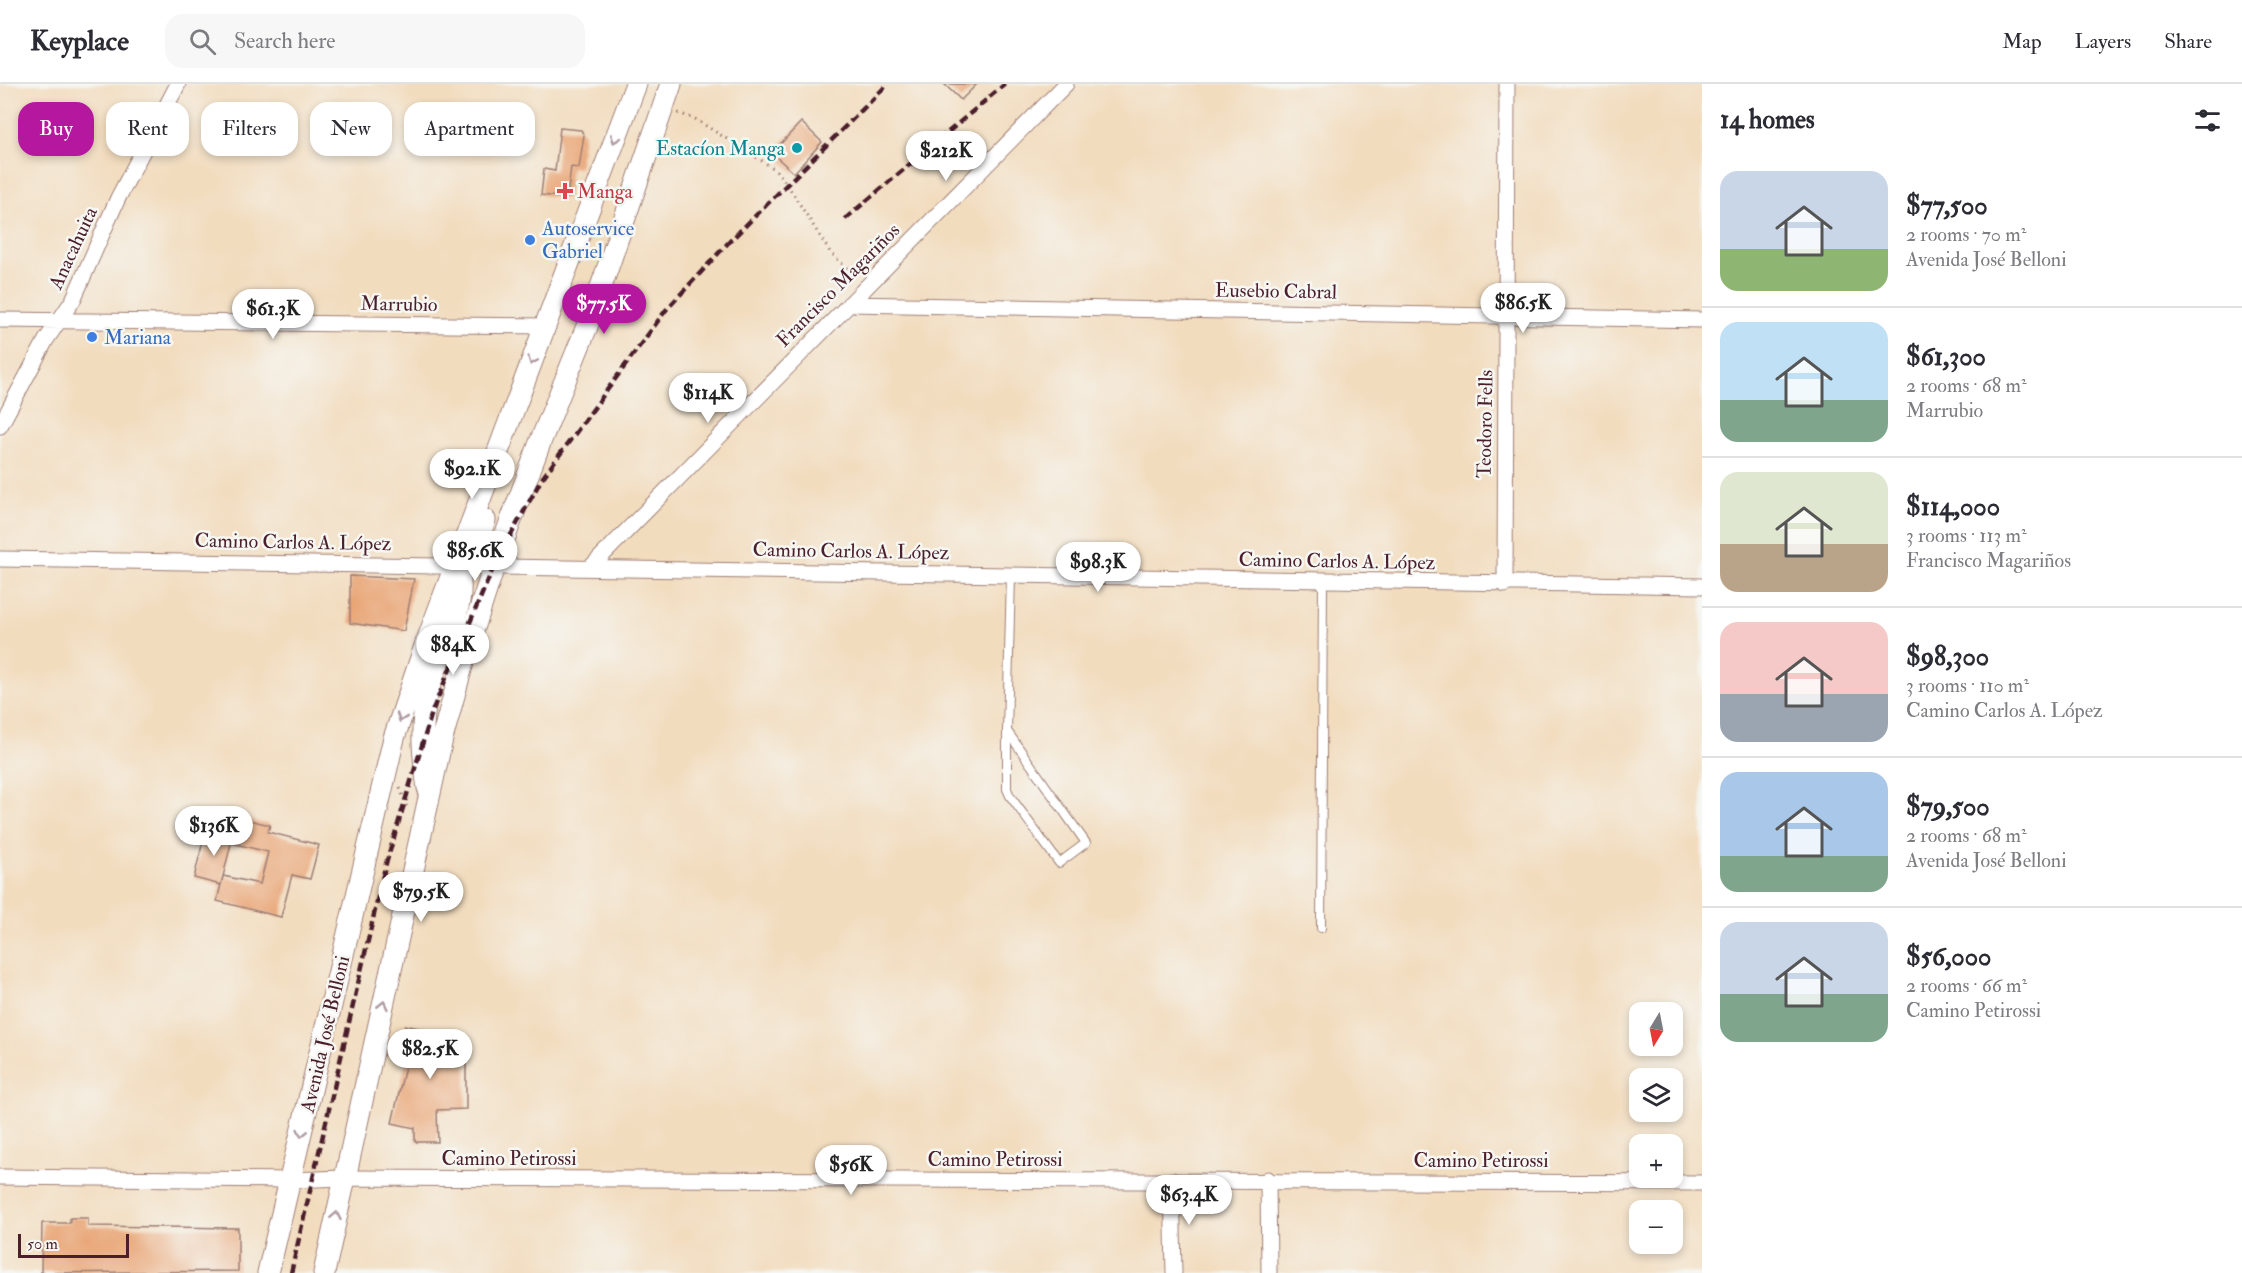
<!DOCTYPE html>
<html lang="en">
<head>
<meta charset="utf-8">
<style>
  :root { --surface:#fff; --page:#f7f7f7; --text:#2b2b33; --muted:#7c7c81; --line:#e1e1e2; --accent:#b5179e }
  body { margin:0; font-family:"IM FELL Double Pica",serif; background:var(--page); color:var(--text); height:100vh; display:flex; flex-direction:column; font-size:22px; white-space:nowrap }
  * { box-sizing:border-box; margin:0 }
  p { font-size:20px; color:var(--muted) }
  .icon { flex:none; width:33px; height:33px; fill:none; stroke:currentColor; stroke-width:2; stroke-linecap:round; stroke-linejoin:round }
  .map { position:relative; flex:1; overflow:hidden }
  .details { display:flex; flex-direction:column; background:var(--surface); width:540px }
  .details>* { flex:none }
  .banner { position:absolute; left:18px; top:18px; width:570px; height:54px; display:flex; gap:12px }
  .needle { width:39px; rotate:190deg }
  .tools { position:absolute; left:1629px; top:918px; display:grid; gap:12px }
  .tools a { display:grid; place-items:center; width:54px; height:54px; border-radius:12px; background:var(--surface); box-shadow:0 3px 9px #0003; font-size:30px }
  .scale { position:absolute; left:18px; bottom:15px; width:111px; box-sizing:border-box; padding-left:6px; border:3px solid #4a1f2b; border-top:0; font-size:16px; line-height:21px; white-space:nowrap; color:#4a1f2b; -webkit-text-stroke:4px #f6f6f2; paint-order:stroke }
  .price { position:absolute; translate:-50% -51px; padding:0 14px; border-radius:21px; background:#fff; color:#222; font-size:20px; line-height:39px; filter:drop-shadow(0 2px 3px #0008) }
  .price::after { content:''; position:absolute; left:50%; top:36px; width:18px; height:14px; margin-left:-9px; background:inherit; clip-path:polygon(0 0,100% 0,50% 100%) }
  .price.current { background:var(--accent); color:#fff }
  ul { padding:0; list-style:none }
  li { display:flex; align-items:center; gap:18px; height:150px; padding:0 18px }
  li+li { border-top:2px solid var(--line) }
  li span { display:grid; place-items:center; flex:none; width:168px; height:120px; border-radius:18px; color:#555 }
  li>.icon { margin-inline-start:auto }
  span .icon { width:72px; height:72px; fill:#fffc; stroke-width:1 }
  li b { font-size:26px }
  h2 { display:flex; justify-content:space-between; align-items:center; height:72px; padding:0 18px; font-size:26px }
  .pill { padding:0 21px; border-radius:18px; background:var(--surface); box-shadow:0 3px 9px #0003; font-size:21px; line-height:54px }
  .pill.current { background:var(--accent); color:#fff }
  header { display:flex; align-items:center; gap:36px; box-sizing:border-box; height:84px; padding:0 30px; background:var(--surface); border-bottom:2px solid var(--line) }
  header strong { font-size:28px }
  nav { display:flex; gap:33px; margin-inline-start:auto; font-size:21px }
  .search { width:420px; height:54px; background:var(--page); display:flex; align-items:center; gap:15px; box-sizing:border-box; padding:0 21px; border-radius:18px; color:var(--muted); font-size:22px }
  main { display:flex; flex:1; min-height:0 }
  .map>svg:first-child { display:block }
</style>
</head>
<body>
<header>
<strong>Keyplace</strong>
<div class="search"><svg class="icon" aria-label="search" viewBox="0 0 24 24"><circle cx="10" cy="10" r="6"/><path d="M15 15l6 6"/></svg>Search here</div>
<nav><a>Map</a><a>Layers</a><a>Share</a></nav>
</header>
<main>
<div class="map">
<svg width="1702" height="1189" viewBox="0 0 1702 1189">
  <rect width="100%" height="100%" fill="#f6f6f2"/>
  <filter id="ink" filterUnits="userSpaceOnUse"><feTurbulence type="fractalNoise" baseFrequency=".0167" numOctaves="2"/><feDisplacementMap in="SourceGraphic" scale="12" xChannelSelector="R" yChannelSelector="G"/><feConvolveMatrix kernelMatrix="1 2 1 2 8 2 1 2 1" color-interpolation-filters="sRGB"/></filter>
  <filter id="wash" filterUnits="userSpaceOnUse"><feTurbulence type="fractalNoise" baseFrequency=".008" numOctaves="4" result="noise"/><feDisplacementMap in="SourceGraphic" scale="24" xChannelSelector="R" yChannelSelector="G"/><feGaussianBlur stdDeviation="1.35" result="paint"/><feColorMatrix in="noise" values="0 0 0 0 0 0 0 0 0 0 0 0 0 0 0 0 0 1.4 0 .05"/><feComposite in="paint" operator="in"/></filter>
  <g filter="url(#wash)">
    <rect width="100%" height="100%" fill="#f2dcbe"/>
    <g id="blocks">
      <path fill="#e8a06e" d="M944,0H977L961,16Z
        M801,38L822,58L794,89L772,69Z
        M560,44L581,46L584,51L579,84L571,83L567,114L541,111L544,85L555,87Z
        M350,492L414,495L404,547L350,539Z
        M237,733L270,741L268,748L319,761L310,795L292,791L281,833L217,817L223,792L260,800L268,768L231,759Z
        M206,745L233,751L221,801L194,794Z
        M405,941L466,955V1025L437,1026L438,1058H415V1044L392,1039L407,974L398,972Z
        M70,1134H88V1142L238,1144V1187L41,1189L42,1139H70Z"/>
    </g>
  </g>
  <g filter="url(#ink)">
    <use href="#blocks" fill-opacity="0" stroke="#9e7e74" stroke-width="1.5"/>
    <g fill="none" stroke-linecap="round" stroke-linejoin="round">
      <g stroke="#9e7e74" stroke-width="10">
        <path id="service" d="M1007,647V705L1010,712L1059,779L1086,759L1007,647L1011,491
          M1321,844L1323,497"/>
      </g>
      <g stroke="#9e7e74" stroke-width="17">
        <path id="minor" d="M849,220L1702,236
          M0,236L545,242
          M0,342L46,256L73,216L118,114L178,0
          M0,475L1702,502
          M591,483L1066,0
          M1505,501L1507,0
          M0,1093L291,1096L343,1094L1702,1099
          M1268,1095L1269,1189
          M1172,1096L1174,1189"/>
      </g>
      <g stroke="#9e7e74" stroke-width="23">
        <path id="secondary" d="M485,436C476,460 476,464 494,482
          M428,704C423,672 420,644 427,612C437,570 469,528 458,484
          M268,1189L394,654L425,562L636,0
          M324,1189L442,655L464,575L494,482L541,356L590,235L671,0"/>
      </g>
      <path stroke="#9e7e74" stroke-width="3" stroke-dasharray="1.5 4.5" stroke-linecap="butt" d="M678,29L695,35L775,85L787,100L830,168L856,193
        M400,704L408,726"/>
      <use href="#service" stroke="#fff" stroke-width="8"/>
      <use href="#minor" stroke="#fff" stroke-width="15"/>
      <use href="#secondary" stroke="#fff" stroke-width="21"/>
      <path stroke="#4a1f2b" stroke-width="4.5" stroke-dasharray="9 4.5" stroke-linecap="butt" d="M845,135L1005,0
        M291,1189L385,783L433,625L494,482L541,396L666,226L728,159L888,0"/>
    </g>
    <defs><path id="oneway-chevron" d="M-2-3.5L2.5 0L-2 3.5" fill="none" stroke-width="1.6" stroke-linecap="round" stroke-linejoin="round" transform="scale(1.5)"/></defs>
    <g stroke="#ae9aa0">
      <use href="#oneway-chevron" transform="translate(615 55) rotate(110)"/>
      <use href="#oneway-chevron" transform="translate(532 277) rotate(112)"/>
      <use href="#oneway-chevron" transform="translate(401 634) rotate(109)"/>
      <use href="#oneway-chevron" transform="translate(383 921) rotate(-77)"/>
      <use href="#oneway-chevron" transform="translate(302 1049) rotate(103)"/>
      <use href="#oneway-chevron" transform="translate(336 1132) rotate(-79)"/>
    </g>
  </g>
  <circle fill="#0f9aa8" stroke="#f6f6f2" stroke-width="2" cx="797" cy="64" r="6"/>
  <path fill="#e0444e" stroke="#f6f6f2" stroke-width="2" d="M562 98h6v6h6v6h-6v6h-6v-6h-6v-6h6z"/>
  <g fill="#3f7fe0" stroke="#f6f6f2" stroke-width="2">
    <circle cx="530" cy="156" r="6"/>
    <circle cx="92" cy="253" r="6"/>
  </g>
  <g text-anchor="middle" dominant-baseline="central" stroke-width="5" stroke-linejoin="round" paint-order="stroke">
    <g font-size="20" fill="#0d838f" stroke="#f6f6f2" text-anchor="end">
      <text x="785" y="64">Estacíon Manga</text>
    </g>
    <g font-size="20" fill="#be3a42" stroke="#f6f6f2" text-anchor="start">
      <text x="577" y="107">Manga</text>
    </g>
    <g font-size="20" fill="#366cbe" stroke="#f6f6f2" text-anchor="start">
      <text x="542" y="144">Autoservice<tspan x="542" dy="23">Gabriel</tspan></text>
      <text x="104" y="253">Mariana</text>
    </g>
    <g font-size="20" fill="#4a1f2b" stroke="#f6f6f2">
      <text transform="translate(73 164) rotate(-65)">Anacahuita</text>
      <text transform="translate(838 201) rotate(-45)">Francisco Magariños</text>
      <text transform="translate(1276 207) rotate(1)">Eusebio Cabral</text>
      <text transform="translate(399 220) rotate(1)">Marrubio</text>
      <text transform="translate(1485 340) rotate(-89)">Teodoro Fells</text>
      <text transform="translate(293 458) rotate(1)">Camino Carlos A. López</text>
      <text transform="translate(851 467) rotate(1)">Camino Carlos A. López</text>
      <text transform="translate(1337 477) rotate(1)">Camino Carlos A. López</text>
      <text transform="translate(325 950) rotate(-77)">Avenida José Belloni</text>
      <text x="509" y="1074">Camino Petirossi</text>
      <text x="995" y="1075">Camino Petirossi</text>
      <text x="1481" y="1076">Camino Petirossi</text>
    </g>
  </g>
</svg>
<div class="tools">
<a><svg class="needle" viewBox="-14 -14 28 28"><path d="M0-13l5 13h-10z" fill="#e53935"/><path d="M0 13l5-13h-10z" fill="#7c7c81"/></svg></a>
<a><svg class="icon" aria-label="layers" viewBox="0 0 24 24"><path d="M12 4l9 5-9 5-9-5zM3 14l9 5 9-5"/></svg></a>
<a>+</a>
<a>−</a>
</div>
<div class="scale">50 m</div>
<b class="price" style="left:946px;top:98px">$212K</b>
<b class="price" style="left:1523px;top:250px">$86.5K</b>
<b class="price current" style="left:604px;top:251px">$77.5K</b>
<b class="price" style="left:273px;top:256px">$61.3K</b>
<b class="price" style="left:708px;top:340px">$114K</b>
<b class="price" style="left:472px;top:416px">$92.1K</b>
<b class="price" style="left:475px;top:498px">$85.6K</b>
<b class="price" style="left:1098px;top:509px">$98.3K</b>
<b class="price" style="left:453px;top:592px">$84K</b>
<b class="price" style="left:214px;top:773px">$136K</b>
<b class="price" style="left:421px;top:839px">$79.5K</b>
<b class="price" style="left:430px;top:996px">$82.5K</b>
<b class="price" style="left:851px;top:1112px">$56K</b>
<b class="price" style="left:1189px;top:1142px">$63.4K</b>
<div class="banner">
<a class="pill current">Buy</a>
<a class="pill">Rent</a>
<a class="pill">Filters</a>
<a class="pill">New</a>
<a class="pill">Apartment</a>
</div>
</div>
<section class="details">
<h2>14 homes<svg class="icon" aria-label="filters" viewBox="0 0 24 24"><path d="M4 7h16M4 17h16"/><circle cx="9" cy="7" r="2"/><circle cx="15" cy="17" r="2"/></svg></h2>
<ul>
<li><span style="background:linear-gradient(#c9d6e8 65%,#8fb573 0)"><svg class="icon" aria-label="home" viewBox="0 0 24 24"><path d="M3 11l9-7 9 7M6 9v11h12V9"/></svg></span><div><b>$77,500</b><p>2 rooms · 70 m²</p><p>Avenida José Belloni</p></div></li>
<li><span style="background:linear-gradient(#bfe0f5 65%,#7fa58c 0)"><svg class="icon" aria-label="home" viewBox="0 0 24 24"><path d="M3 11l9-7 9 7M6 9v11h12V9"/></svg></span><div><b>$61,300</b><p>2 rooms · 68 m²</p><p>Marrubio</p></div></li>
<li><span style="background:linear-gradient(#dfe7d0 60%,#b9a48a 0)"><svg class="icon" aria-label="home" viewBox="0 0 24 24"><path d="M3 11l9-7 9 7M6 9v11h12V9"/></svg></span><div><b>$114,000</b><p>3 rooms · 113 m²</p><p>Francisco Magariños</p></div></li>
<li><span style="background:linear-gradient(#f6c9c9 60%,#9aa5b1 0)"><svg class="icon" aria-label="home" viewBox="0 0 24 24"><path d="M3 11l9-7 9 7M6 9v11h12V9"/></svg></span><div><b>$98,300</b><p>3 rooms · 110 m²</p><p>Camino Carlos A. López</p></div></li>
<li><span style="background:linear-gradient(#a9c7e8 70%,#7fa58c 0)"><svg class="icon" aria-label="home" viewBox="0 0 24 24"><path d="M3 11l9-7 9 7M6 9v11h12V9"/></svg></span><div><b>$79,500</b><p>2 rooms · 68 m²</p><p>Avenida José Belloni</p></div></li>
<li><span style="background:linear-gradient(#c9d6e8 60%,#7fa58c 0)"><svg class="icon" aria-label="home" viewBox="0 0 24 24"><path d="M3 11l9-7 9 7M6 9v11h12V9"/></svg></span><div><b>$56,000</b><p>2 rooms · 66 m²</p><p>Camino Petirossi</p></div></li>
</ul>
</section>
</main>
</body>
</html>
